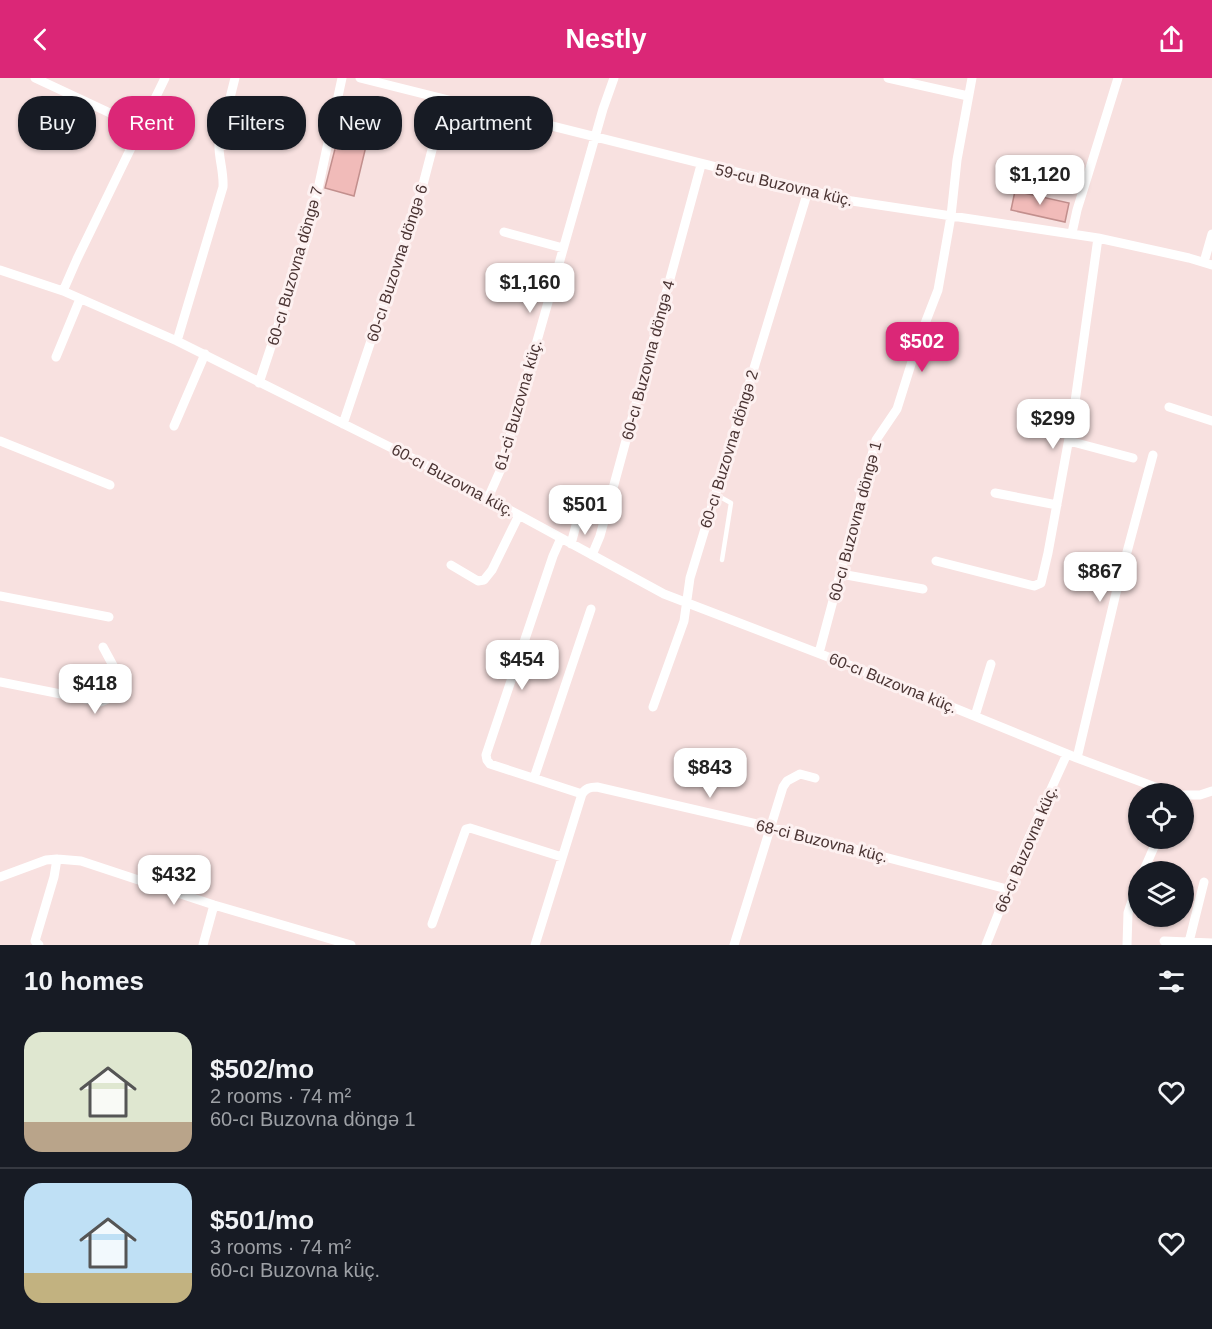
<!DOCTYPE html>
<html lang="en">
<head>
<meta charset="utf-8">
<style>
  :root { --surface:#171b24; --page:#20242c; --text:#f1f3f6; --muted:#9ea1a6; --line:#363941; --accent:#db2777 }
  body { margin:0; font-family:Arial,sans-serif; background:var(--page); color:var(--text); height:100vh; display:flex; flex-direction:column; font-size:22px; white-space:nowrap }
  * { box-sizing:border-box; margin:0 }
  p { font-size:20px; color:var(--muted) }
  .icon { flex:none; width:33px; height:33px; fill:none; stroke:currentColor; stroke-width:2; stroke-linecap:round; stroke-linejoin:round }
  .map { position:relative; height:867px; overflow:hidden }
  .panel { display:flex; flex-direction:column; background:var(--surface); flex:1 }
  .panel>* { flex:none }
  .hud { position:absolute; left:18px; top:18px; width:600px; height:54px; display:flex; gap:12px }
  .fabs { position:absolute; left:1128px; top:705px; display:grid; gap:12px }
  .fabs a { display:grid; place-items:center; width:66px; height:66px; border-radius:50%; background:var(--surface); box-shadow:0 2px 4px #0004; font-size:30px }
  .price { position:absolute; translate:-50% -51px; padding:0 14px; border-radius:12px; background:#fff; color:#222; font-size:20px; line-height:39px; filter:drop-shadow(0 2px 3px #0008) }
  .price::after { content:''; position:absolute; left:50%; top:36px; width:18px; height:14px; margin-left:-9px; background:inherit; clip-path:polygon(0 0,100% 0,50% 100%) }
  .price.active { background:var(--accent); color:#fff }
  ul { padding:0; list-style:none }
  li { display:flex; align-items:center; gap:18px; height:150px; padding:0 24px }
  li+li { border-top:2px solid var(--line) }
  li span { display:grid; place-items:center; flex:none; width:168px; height:120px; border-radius:18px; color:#555 }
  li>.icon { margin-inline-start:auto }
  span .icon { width:72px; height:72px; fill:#fffc; stroke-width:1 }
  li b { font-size:26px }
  h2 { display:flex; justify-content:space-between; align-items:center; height:72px; padding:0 24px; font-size:26px }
  .tag { padding:0 21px; border-radius:24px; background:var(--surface); box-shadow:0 2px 4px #0004; font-size:21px; line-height:54px }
  .tag.active { background:var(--accent); color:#fff }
  header { display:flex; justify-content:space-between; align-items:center; height:78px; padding:0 24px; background:var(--accent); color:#fff; font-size:27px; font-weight:700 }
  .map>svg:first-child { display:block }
</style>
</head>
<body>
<header><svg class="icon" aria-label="back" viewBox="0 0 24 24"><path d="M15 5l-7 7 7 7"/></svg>Nestly<svg class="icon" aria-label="share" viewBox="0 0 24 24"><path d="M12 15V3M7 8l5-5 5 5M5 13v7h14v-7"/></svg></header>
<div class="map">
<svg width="1212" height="867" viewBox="0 0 1212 867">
  <rect width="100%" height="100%" fill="#f8e1e0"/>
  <path fill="#f1bbb9" stroke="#c28f8d" stroke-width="1.5" d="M345,32L373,39L354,118L325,110Z
    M1015,113L1069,125L1065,144L1011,132Z"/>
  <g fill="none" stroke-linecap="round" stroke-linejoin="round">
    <path stroke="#fff" stroke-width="4.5" d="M715,416L731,425L722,482"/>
    <path stroke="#fff" stroke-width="9" d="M35,0L140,49
      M360,0L852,123L1098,160L1189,180L1212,187
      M888,0L968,18
      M504,154L563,170
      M1072,155L1077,132L1118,0
      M1204,184L1212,156
      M0,192L63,213L177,263L440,394L664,516L849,587L1077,680L1174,716
      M63,213L77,181L165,0
      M177,263L223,109C224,93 218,79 219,64L235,0
      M56,279L80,221
      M259,305L308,157L342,0
      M1169,329L1212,343
      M343,346L421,114L445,22
      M174,348L205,276
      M0,363L110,407
      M1069,363L1133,380
      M995,415L1057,427
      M488,420L500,393L603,31L614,0
      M561,460L553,478L486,677L487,682L490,686L582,716
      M571,466L584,417
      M592,477L600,458L701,87
      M936,483L1034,508L1041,505L1048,475L1073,338L1098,160
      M451,487L478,503L484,502L492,492L519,437
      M841,496L923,511
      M0,518L109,539
      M819,575L876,362L897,331L919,261L938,212L951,138L957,82L972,0
      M0,604L101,624L110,620L116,593L103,569
      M653,629L684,543L690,500L808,113
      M975,638L991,586
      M1077,680L1116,515L1153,377
      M534,700L591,531
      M1184,717H1200L1212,713
      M1143,794L1158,760
      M0,799L46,782L57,781L81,783L214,827L351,867
      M432,846L466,751L470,750L562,779
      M1164,863L1212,865
      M1189,864L1204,804
      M39,867L35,863L54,799L57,781
      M203,867L214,827
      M535,867L582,716C586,710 590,709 597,709L770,749L1007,811
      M734,867L783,709L787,703L800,696L815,700
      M986,867L1026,766L1067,676
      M1127,867L1128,835L1138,804"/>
  </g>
  <g text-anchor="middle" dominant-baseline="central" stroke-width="6" stroke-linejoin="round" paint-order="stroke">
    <g font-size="16" fill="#4a3433" stroke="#fdf1f1">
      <text transform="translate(784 107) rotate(13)">59-cu Buzovna küç.</text>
      <text transform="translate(397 185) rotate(-72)">60-cı Buzovna döngə 6</text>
      <text transform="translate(295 188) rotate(-74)">60-cı Buzovna döngə 7</text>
      <text transform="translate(648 282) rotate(-75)">60-cı Buzovna döngə 4</text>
      <text transform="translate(518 327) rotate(-74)">61-ci Buzovna küç.</text>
      <text transform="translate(729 371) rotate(-73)">60-cı Buzovna döngə 2</text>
      <text transform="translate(453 402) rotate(28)">60-cı Buzovna küç.</text>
      <text transform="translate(855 443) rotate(-75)">60-cı Buzovna döngə 1</text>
      <text transform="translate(893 605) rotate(22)">60-cı Buzovna küç.</text>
      <text transform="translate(822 763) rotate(14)">68-ci Buzovna küç.</text>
      <text transform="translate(1026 771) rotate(-67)">66-cı Buzovna küç.</text>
    </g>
  </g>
</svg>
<div class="fabs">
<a><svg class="icon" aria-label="locate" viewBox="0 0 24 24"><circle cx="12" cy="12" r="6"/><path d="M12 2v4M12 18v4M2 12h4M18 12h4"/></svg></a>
<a><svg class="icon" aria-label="layers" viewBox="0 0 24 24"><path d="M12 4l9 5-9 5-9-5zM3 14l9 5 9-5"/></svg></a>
</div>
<b class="price" style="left:1040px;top:128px">$1,120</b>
<b class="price" style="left:530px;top:236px">$1,160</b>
<b class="price active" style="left:922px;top:295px">$502</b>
<b class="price" style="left:1053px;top:372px">$299</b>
<b class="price" style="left:585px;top:458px">$501</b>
<b class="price" style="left:1100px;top:525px">$867</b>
<b class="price" style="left:522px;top:613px">$454</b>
<b class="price" style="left:95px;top:637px">$418</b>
<b class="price" style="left:710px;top:721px">$843</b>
<b class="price" style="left:174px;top:828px">$432</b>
<div class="hud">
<a class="tag">Buy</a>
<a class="tag active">Rent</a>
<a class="tag">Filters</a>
<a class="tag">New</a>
<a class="tag">Apartment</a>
</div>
</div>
<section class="panel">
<h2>10 homes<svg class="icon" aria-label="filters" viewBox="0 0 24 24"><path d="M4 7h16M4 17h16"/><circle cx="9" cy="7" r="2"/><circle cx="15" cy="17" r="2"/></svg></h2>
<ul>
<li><span style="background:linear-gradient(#dfe7d0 75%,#b9a48a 0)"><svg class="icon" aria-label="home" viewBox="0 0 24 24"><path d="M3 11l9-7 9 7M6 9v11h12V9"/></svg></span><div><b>$502/mo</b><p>2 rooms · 74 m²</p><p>60-cı Buzovna döngə 1</p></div><svg class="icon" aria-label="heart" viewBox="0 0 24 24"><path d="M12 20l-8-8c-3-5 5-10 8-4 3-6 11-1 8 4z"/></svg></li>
<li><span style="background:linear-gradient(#bfe0f5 75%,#c2b280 0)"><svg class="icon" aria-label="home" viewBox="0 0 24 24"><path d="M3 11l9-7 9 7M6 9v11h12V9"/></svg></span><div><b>$501/mo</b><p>3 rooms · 74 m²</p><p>60-cı Buzovna küç.</p></div><svg class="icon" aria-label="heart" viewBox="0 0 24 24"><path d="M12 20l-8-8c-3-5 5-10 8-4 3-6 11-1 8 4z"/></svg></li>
</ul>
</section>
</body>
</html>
